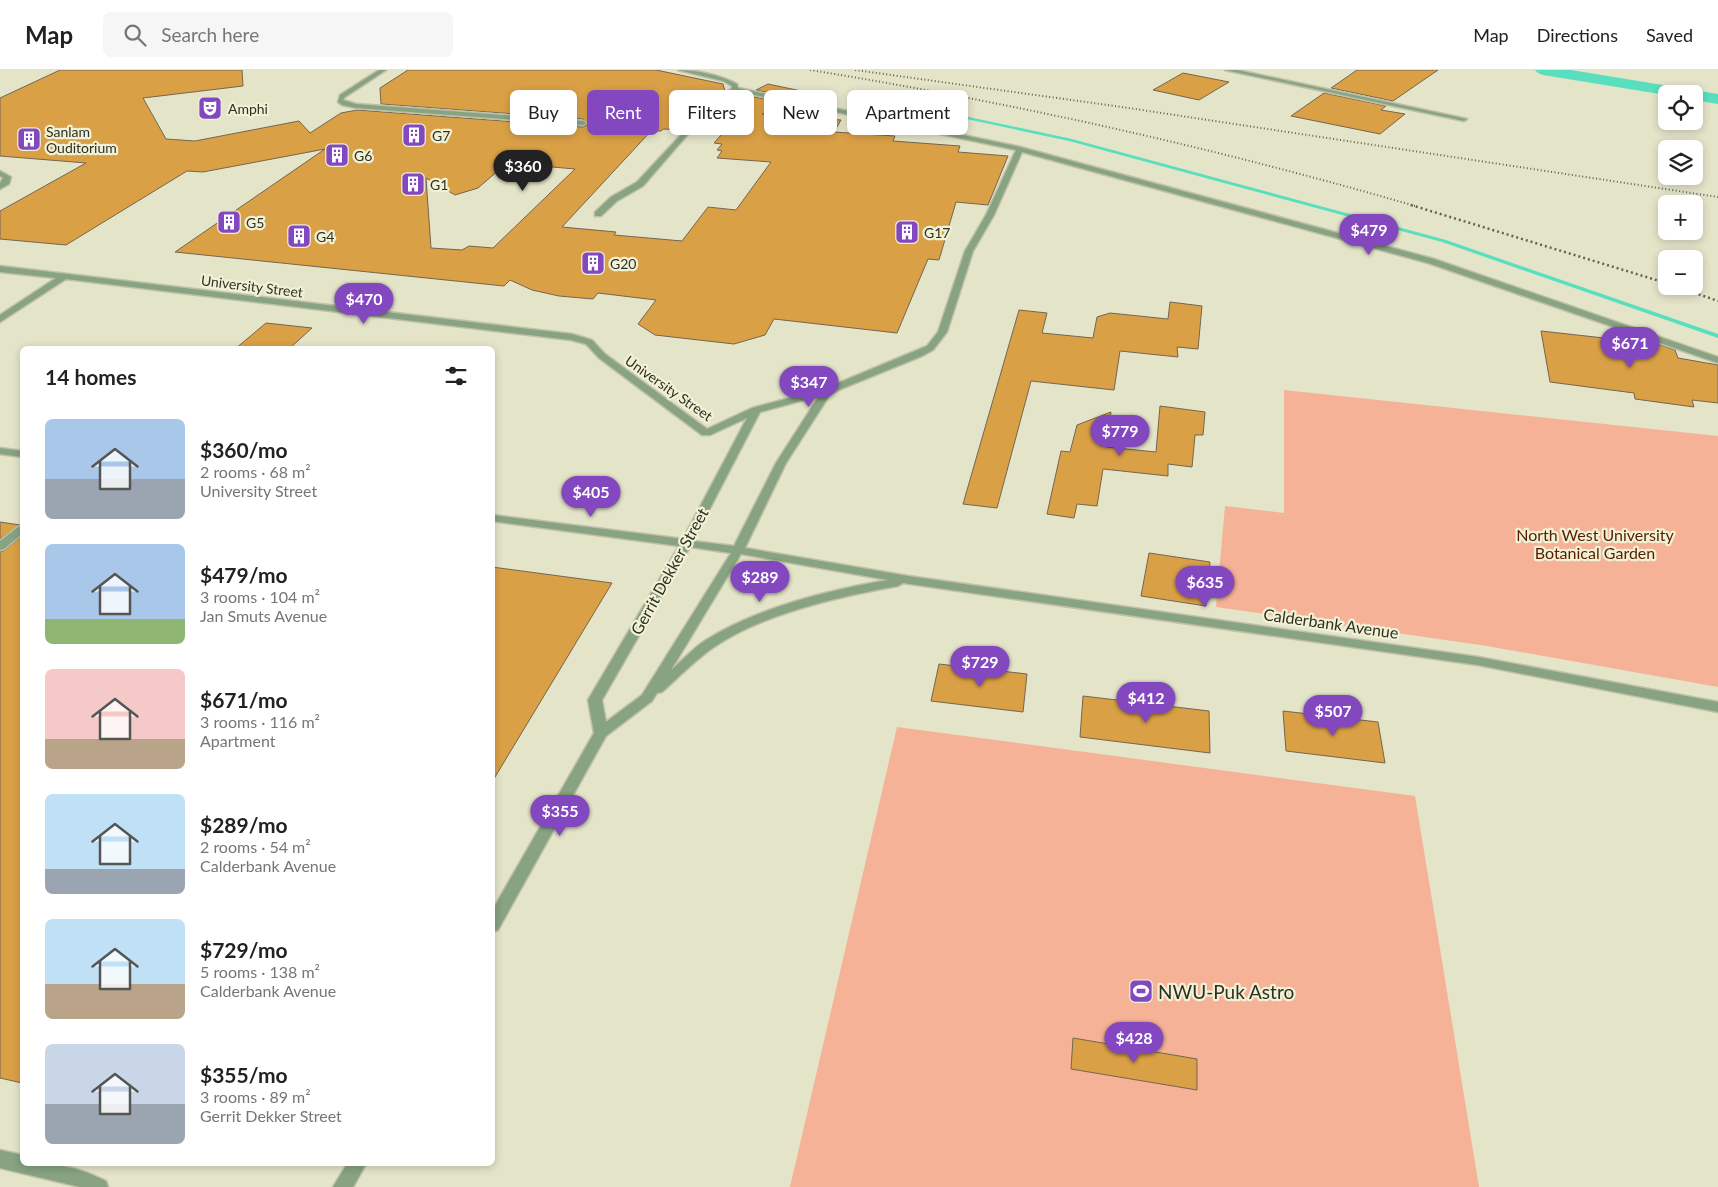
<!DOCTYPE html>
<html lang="en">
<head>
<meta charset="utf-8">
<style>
  :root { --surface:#fff; --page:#f6f6f6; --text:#222; --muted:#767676; --line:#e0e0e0; --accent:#8348bf }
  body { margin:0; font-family:Lato,sans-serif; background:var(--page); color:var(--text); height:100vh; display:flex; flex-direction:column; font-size:19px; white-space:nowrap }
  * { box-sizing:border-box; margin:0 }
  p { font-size:16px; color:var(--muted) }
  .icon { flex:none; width:28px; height:28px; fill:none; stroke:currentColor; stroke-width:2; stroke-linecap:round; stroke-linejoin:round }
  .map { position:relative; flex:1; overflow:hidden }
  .details { position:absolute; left:20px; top:276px; width:475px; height:820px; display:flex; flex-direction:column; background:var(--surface); border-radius:8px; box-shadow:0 2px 8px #0003 }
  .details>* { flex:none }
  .guide { position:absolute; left:510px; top:20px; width:475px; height:45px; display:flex; gap:10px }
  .buttons { position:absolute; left:1658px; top:15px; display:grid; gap:10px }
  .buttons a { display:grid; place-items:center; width:45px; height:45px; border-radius:8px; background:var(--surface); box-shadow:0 2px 8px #0003; font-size:25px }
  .price { position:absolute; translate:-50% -42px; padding:0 11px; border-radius:18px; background:var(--accent); color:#fff; font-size:16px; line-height:32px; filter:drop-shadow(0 1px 2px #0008) }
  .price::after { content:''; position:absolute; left:50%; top:30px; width:15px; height:11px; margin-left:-8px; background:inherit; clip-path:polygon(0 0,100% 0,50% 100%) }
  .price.active { background:#222; color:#fff }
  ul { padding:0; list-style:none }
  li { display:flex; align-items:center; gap:15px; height:125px; padding:0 25px }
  li span { display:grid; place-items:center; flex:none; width:140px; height:100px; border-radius:8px; color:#555 }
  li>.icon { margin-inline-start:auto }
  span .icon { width:60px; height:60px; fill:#fffc; stroke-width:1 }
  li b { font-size:21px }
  h2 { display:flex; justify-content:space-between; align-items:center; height:60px; padding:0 25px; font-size:21px }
  .tag { padding:0 18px; border-radius:8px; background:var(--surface); box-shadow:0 2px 8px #0003; font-size:18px; line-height:45px }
  .tag.active { background:var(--accent); color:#fff }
  header { display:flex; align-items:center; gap:30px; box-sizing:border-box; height:70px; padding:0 25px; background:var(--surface); border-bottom:1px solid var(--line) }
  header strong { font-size:24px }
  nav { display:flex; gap:28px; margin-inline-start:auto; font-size:18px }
  .search { width:350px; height:45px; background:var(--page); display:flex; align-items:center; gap:12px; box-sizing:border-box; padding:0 18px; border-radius:8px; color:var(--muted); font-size:19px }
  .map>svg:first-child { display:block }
</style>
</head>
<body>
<header>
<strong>Map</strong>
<div class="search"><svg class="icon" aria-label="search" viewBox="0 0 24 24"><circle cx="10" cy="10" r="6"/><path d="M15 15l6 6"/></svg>Search here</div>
<nav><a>Map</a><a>Directions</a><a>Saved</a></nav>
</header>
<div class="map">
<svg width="1718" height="1117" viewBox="0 0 1718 1117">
  <rect width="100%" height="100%" fill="#e3e4c8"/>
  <path fill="#f6b297" d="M1284,320L1718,366V617L1487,576L1216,537L1225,436L1284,443Z
    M897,657L1415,726L1479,1117H790Z"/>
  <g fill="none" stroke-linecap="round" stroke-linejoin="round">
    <path fill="#59dfbe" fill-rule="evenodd" d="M903,33L1072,69L1446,170L1718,264V268L1442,172L1069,71L901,35V34Z"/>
    <path fill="#59dfbe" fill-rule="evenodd" d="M1535,0H1571L1718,24V34L1694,30V24H1666V25L1543,5L1538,3Z"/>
  </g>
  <path fill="#daa046" stroke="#756550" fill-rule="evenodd" d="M60,0H242L243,16L143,28L166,69L195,71L299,51L310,63L341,43L357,40L583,57L588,54L583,49L381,34L380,18L408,0H656L723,14L725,21L682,60L663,59L661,61H651L562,157L616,162L614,165L682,171L708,137L736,140L771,92L717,88L722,81L717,80L722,74L714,73L722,64L693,61L728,30L729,33L745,25L784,33L762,44L841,50L834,62L895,66L893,71L960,76L958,82L1008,86L988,135L956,132L939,190L928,189L897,263L774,249L765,265L734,274L655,265L638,254L656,230L598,223L593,229L559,226L532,220L510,210L504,216L175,182L325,79L203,102L187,101L66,175L0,169V141L86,93L0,86V28ZM507,93L575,99L493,178L469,176L462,180L431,178L426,108L455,125L478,118Z
    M1357,0H1438L1393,31L1331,18Z
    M1183,3L1229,12L1199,30L1153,20Z
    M768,14L806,22L794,28L756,20Z
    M1324,23L1386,36L1381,40L1405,44L1380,64L1291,46Z
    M1170,232L1202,236L1198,279L1177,277L1178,287L1120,281L1114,320L1031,311L997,438L963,434L1019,240L1047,243L1042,263L1093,268L1097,247L1110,243L1168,249Z
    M266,253L312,258L289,279H235Z
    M1541,261L1658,274L1675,280L1678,288L1718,295V333L1692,330L1694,337L1635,329L1634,323L1550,312Z
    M1160,336L1205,342L1203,365H1195L1192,397L1168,394V406L1103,399L1097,436L1077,434L1074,448L1047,444L1061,381L1070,382L1077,355L1111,342L1106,377L1156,382Z
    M0,452L20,455L0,469Z
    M22,466V1013L0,1008V482L5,480Z
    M1149,483L1210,492L1206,536L1141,526Z
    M492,497L612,513L492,712Z
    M939,594L1027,604L1023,642L931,631Z
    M1083,626L1209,641L1210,683L1080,667Z
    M1283,641L1378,652L1385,693L1286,681Z
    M1073,968L1197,989V1020L1071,999Z"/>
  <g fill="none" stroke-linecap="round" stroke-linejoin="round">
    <g stroke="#bfc0a7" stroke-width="3">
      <path id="street" d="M379,0H386L345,27L343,30L356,34L583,51L586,53L583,55L356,38L342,35L338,32L340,25Z
        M678,0C697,0 720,5 737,14L738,18L1020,77L1434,189L1718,287V293L1428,193L1022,82L994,145L973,181L947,262L933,280L922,286L831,323L786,393L745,478L908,506L1478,587L1718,632V642L1478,595L903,513L898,516C841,526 762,544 714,577C695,590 679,607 662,622L657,623L652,631L606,666L498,860L492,862V841L594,663L588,630L679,476L492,451V445L683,469L747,348L710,365H702L599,288L586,274L571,270L66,209L0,252V245L56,208L0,202V196L572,264L592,270L605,284L707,359L752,338L824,319L927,276L938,262L965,181L986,145L1016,80L736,21L695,56L643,116L617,131L601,146H595V142L611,127L637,112L691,54L732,18V16L723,11ZM819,326L776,393L734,476L693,471L760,342ZM690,477L731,483L642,625L606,652L602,630ZM741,484L888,510C829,520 757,538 706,570C693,578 682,591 671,600Z
        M1225,0H1237L1467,49L1464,51Z
        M0,101L11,107L9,114L0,119V113L3,108L0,106Z
        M0,378L22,381V387L0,384Z
        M22,456V464L4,479L0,480V471L18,457Z
        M0,1080L22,1085V1094C58,1094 73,1095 106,1111L108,1117H80L0,1098Z
        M347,1094H366L353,1117H333Z"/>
    </g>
    <use href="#street" fill="#87a382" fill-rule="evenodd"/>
    <path stroke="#636353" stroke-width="2" stroke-dasharray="1 2.5" stroke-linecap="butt" d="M810,0C1015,33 1216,78 1415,136
      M855,0L1122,37L1718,127"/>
    <path stroke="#636353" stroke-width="2.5" stroke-dasharray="2 3" stroke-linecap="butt" d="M1411,135L1666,213
      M1675,216L1718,231"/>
  </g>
  <defs>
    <g id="theatre-square" transform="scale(1.25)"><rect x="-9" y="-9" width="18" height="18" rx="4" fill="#8348bf" stroke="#f0f1d5"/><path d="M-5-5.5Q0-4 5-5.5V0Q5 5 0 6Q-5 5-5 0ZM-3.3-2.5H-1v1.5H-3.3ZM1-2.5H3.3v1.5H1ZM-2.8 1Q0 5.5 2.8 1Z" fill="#fff"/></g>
    <g id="building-square" transform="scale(1.25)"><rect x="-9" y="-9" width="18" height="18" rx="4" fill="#8348bf" stroke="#f0f1d5"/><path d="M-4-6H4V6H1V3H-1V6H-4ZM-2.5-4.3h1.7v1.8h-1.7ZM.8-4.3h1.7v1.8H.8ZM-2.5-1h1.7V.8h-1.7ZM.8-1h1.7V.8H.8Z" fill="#fff"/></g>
    <g id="stadium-square" transform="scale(1.25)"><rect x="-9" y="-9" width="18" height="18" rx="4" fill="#8348bf" stroke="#f0f1d5"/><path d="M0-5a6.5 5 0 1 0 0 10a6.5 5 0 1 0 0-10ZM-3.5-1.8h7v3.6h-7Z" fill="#fff"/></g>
  </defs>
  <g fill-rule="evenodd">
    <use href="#theatre-square" x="210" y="38"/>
    <use href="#building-square" x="414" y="65"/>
    <use href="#building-square" x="29" y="69"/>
    <use href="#building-square" x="337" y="85"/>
    <use href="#building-square" x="413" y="114"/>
    <use href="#building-square" x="229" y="152"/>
    <use href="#building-square" x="907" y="162"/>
    <use href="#building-square" x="299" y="166"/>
    <use href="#building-square" x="593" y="193"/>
    <use href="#stadium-square" x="1141" y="921"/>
  </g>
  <g text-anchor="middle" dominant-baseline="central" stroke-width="4.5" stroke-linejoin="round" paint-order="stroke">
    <g font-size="14" fill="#2f2f24" stroke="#f0f1d5" text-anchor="start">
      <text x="228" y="38">Amphi</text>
      <text x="46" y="61">Sanlam<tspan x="46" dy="16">Ouditorium</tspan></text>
      <text x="432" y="65">G7</text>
      <text x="354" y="85">G6</text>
      <text x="430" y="114">G1</text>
      <text x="246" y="152">G5</text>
      <text x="924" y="162">G17</text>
      <text x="316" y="166">G4</text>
      <text x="610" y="193">G20</text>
    </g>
    <g font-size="14" fill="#2f2f24" stroke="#f0f1d5">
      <text transform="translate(252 216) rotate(7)">University Street</text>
      <text transform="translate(669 318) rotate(35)">University Street</text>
    </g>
    <g font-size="16" fill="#571d01" stroke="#f0f1d5">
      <text x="1595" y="464">North West University<tspan x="1595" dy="18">Botanical Garden</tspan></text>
    </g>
    <g font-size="16" fill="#2f2f24" stroke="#f0f1d5">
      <text transform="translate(669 501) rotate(-61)">Gerrit Dekker Street</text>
      <text transform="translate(1331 553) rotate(8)">Calderbank Avenue</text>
    </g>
    <g font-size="19" fill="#2f2f24" stroke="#f0f1d5" text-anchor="start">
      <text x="1158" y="921">NWU-Puk Astro</text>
    </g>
  </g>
</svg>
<div class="buttons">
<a><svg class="icon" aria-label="locate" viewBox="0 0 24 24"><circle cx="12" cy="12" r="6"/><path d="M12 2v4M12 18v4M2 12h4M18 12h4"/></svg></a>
<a><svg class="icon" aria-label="layers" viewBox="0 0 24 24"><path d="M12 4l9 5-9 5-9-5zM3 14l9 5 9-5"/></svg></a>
<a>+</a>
<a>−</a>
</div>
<b class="price active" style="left:523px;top:122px">$360</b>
<b class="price" style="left:1369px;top:186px">$479</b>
<b class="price" style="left:364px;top:255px">$470</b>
<b class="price" style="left:1630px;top:299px">$671</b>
<b class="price" style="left:809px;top:338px">$347</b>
<b class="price" style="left:1120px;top:387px">$779</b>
<b class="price" style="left:591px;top:448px">$405</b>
<b class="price" style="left:760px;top:533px">$289</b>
<b class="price" style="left:1205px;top:538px">$635</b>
<b class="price" style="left:980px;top:618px">$729</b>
<b class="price" style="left:1146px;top:654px">$412</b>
<b class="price" style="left:1333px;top:667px">$507</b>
<b class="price" style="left:560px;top:767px">$355</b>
<b class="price" style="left:1134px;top:994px">$428</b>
<div class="guide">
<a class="tag">Buy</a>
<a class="tag active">Rent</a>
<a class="tag">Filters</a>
<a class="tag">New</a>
<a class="tag">Apartment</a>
</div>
<section class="details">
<h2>14 homes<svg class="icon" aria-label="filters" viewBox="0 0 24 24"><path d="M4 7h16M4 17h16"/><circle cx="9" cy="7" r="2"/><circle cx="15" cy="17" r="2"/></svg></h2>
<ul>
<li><span style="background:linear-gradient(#a9c7e8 60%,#9aa5b1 0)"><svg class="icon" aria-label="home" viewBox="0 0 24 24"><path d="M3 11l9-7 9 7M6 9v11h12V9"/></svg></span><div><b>$360/mo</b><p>2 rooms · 68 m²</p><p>University Street</p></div></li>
<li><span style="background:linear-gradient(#a9c7e8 75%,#8fb573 0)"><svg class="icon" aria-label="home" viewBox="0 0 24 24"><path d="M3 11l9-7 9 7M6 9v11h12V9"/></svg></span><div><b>$479/mo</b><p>3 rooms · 104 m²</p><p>Jan Smuts Avenue</p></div></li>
<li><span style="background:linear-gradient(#f6c9c9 70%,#b9a48a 0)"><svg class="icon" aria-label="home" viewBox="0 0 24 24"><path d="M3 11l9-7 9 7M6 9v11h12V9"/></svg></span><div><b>$671/mo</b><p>3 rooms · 116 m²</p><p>Apartment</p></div></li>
<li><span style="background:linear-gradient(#bfe0f5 75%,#9aa5b1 0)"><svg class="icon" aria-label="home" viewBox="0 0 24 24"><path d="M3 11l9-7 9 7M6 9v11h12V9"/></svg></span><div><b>$289/mo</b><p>2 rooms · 54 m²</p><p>Calderbank Avenue</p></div></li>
<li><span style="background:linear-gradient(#bfe0f5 65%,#b9a48a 0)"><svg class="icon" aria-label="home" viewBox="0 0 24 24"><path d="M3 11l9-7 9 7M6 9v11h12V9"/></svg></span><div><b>$729/mo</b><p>5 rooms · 138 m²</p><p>Calderbank Avenue</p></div></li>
<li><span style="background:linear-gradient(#c9d6e8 60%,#9aa5b1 0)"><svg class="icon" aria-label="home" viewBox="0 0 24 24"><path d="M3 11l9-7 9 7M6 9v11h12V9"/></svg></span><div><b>$355/mo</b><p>3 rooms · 89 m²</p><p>Gerrit Dekker Street</p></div></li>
</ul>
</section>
</div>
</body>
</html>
